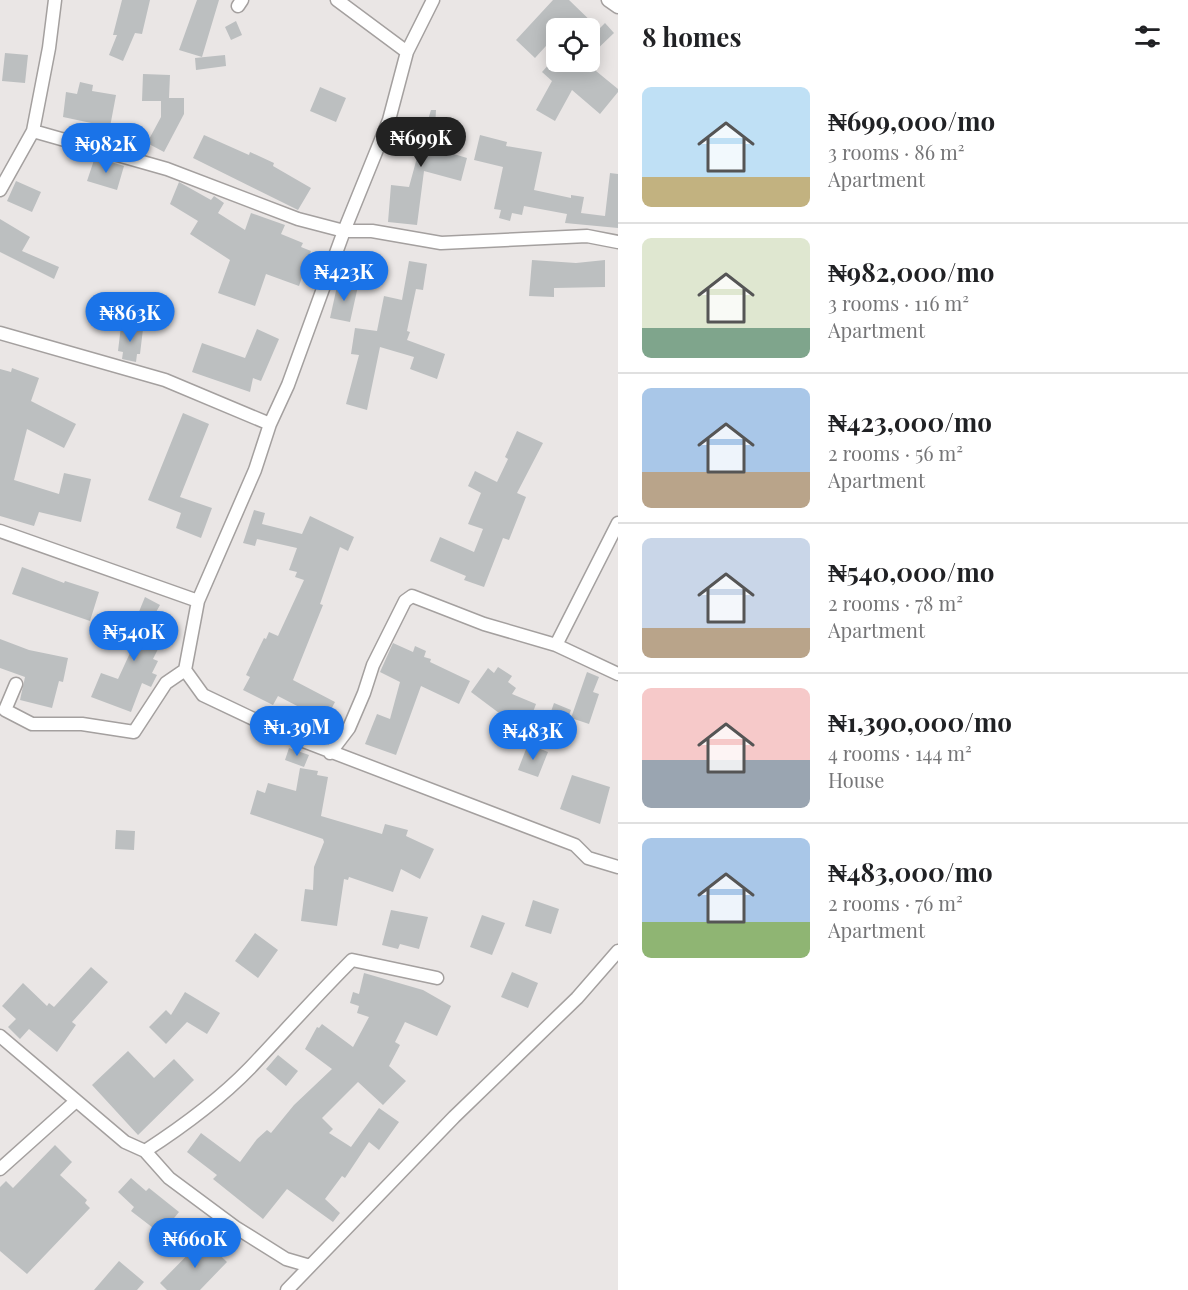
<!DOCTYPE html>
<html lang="en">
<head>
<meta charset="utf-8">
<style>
  :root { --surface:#fff; --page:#f6f6f6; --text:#202124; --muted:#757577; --line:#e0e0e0; --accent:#1a73e8 }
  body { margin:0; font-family:"Playfair Display",serif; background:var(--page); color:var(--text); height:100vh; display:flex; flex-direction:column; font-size:22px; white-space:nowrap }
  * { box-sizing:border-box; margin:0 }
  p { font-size:20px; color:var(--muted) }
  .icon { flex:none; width:33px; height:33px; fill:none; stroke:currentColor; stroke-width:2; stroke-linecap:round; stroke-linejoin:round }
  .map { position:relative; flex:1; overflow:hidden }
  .side { display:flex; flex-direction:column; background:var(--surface); width:570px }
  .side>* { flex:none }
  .fabs { position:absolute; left:546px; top:18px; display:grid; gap:12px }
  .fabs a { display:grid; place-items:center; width:54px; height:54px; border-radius:9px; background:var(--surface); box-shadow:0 3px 15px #0003; font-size:30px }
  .price { position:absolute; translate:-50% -51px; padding:0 14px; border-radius:21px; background:var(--accent); color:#fff; font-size:20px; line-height:39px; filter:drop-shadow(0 2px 3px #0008) }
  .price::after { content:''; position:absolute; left:50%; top:36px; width:18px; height:14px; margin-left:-9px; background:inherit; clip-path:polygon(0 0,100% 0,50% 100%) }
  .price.on { background:#222; color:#fff }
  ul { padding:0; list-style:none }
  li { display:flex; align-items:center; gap:18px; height:150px; padding:0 24px }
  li+li { border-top:2px solid var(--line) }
  li span { display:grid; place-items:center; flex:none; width:168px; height:120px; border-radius:9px; color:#555 }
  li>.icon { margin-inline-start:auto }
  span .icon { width:72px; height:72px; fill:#fffc; stroke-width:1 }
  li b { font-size:26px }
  h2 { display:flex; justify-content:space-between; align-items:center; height:72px; padding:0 24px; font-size:26px }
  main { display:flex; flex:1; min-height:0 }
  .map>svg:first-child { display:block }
</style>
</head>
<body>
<main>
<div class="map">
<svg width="618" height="1290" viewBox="0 0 618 1290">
  <rect width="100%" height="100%" fill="#eae6e5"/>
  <path fill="#bcbfc0" d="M122,0H150L142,34L135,33L123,61L109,55L117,35H113Z
    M197,0H219L202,57L179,50Z
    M553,0H569L599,29L605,23L614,33L590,56V28H556V35L535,58L516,40Z
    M236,21L242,35L231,40L225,27Z
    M5,53L28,55L25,83L2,81Z
    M225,55L226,66L196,70L195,58Z
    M551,62H585L618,89V92L600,114L572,90L555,121L536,110L552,81L542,72Z
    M143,74L170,75L169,98H184V114L164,152L147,143L161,117V101H142Z
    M80,82L93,85L92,91L116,95L110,127L63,117L66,92L77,94Z
    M320,87L346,98L336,122L310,111Z
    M431,110H436L434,148L467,158L461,181L424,171L417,225L388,222L391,185L409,187L421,143L395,142L397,121L427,120V123Z
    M204,135L249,155L250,152L274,163L273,166L311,188L298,210L193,158Z
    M480,135L507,142L506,146L542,152L534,190L571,198V195L584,197L581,213L605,216L610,173L618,174V228L565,223L567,214L524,206L522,215L512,213L510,221L499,218L501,210L494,209L503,167L474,160Z
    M95,157L124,166L117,190L87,181Z
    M16,181L41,192L32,212L7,201Z
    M179,182L211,200L214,196L224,203L218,213L245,230L251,213L285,225L281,234L303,243L301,247L311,251L299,286L266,274L255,306L218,293L230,260L190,234L198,221L170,204Z
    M0,219L30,237L22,251L59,267L54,279L0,252Z
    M532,260L576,263L605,260V287L554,288V297L529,296Z
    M409,261L427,264L423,290L416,289L407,331L410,332L407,340L445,354L437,379L410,369L414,357L380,347L367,410L346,404L359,355L351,354L355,328L377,331L384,296L402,300Z
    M338,282L358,286L350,322L330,318Z
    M121,326L143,329L140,354H137L136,362L122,359L123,352L118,351Z
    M257,329L279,339L261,381L253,378L250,392L192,372L202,343L245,358Z
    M12,368L39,378L31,401L76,424L64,448L27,429L14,480L59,494L64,473L91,479L81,522L39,512L34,526L0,516V369L11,372Z
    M183,413L209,424L180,497L212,508L201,538L176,528L181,513L148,500Z
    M517,431L543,443L517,493L526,497L509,540L503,538L484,587L464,580L466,576L430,561L440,537L474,552L483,529L468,524L481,493L468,486L475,471L497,482L508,459L505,457Z
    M254,510L265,513L262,524L302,534L310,516L354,537L348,551L340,547L320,604L323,605L293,680L335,702L325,721L319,717L317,721L300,712L301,708L278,696L273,705L243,690L250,677L246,675L264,638L266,639L269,632L278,636L304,580L295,577L297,572L289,570L297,548L257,539L255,546L243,543Z
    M22,567L64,583L65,581L99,592L90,621L12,594Z
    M145,597L160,605L150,623L167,631L153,659L158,661L152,673L157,675L151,687L142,683L131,712L91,697L101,673L118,679L136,640L129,636Z
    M0,639L29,650L68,658L63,682L59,681L52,708L20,700L25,677L0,668Z
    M393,643L413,652L415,646L426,651L424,657L431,659L430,662L470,681L459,704L421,686L396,755L365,744L377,714L390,719L400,682L380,672Z
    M498,667L512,676L508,682L516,688L512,694L536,704L527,728L507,719L471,692L488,668L494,673Z
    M587,672L599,677L593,692L599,694L589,724L571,718Z
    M554,703L571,710L565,726L548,720Z
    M528,744L548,752L538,777L518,770Z
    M289,748L309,755L304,767L285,760Z
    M300,768L318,771L317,775L328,777L321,816L382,834L385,824L408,830L406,836L434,849L420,879L401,869L393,892L349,877L348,880L344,879L337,926L301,921L305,889L313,890L314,867L324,842L323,839L250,814L257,790L265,793L268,783L296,791Z
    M572,775L610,787L600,824L560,809Z
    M116,830L135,831L134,850L115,849Z
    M533,900L559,909L551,934L525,926Z
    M391,910L428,917L419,949L400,944L398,949L382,945Z
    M482,915L505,923L492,955L470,947Z
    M255,933L278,950L258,978L235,961Z
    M91,967L108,982L72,1022L76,1025L57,1052L29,1029L20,1039L8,1027L16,1019L2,1006L23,983L47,1006L49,1003L54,1007Z
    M512,972L538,983L528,1008L501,997Z
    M364,973L423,990L451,1006L437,1036L405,1022L395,1042L400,1045L389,1066L406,1081L383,1105L358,1082L322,1118L333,1129L329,1133L351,1147L379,1108L399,1122L379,1150L369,1142L345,1178L342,1176L325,1199L340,1213L333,1222L287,1189L263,1219L213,1179L217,1175L187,1152L201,1133L240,1162L257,1139L267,1130L271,1133L294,1105L332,1069L305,1049L317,1027L319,1028L322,1024L353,1047L369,1017L357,1013L359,1006L350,1003L353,992L359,994Z
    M185,992L220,1013L207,1034L187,1022L166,1044L149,1027L166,1010L171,1015Z
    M128,1051L154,1078L174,1059L194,1080L138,1135L92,1085Z
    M278,1055L298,1071L286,1086L266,1069Z
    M55,1145L72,1162L60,1175L87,1200L85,1203L90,1208L27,1274L0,1251V1187L6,1181L13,1188Z
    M131,1178L146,1191L149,1188L179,1212L161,1234L131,1211L134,1207L118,1192Z
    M203,1239L227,1262L200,1290H167L160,1283Z
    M119,1261L144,1282L137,1290H94Z"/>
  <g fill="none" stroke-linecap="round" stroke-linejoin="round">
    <g stroke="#a4a09f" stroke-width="15">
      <path id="street" d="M55,0L49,48L33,131L167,169L298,219L344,231H372L441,243L587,236L618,242
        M337,0L407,52
        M433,0L407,52L389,120L344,231L288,385L270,424L255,470L198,601L185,670L203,695L285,734L575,845L588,858L618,867
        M608,0L618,7
        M238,6L242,0
        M0,190L33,131
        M0,333L165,380L270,424
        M0,531L198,601
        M556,645L618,523
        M16,684L5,710L32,724H82L134,732L166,683L185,670
        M330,753L349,728L364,693L373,665L405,601L412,596L484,624L556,645L618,674
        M0,1036L125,1142L145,1151L169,1178L235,1227L286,1259L310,1266
        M145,1151C182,1127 219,1100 250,1068C284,1032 317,995 352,960L437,978
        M0,1169L76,1101
        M287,1290L454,1117L577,998L618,951"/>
    </g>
    <use href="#street" stroke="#fff" stroke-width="12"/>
  </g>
</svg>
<div class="fabs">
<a><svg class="icon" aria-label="locate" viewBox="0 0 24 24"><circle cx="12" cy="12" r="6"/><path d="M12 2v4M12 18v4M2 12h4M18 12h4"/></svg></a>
</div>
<b class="price on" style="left:421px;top:168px">₦699K</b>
<b class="price" style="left:106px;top:174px">₦982K</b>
<b class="price" style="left:344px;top:302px">₦423K</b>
<b class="price" style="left:130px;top:343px">₦863K</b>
<b class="price" style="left:134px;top:662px">₦540K</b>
<b class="price" style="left:297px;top:757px">₦1.39M</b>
<b class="price" style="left:533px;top:761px">₦483K</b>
<b class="price" style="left:195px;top:1269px">₦660K</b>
</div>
<section class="side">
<h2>8 homes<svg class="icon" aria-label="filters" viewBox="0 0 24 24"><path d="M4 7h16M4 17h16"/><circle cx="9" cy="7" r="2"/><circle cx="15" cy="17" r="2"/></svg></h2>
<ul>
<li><span style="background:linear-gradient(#bfe0f5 75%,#c2b280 0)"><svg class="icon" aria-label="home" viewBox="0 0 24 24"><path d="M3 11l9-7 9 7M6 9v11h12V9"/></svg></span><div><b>₦699,000/mo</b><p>3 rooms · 86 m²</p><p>Apartment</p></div></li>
<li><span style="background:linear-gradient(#dfe7d0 75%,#7fa58c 0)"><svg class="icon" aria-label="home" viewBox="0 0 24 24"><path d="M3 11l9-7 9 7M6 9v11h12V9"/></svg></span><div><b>₦982,000/mo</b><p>3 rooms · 116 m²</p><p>Apartment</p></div></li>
<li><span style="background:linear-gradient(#a9c7e8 70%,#b9a48a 0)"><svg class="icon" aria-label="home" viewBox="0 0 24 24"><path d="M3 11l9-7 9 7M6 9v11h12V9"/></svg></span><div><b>₦423,000/mo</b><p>2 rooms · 56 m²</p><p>Apartment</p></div></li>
<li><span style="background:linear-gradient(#c9d6e8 75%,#b9a48a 0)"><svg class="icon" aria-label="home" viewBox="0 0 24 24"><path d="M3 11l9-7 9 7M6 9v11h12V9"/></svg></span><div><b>₦540,000/mo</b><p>2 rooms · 78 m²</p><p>Apartment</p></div></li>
<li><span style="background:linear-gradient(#f6c9c9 60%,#9aa5b1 0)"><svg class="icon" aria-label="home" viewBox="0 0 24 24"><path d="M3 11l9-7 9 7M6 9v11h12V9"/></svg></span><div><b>₦1,390,000/mo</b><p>4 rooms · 144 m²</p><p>House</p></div></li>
<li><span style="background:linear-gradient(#a9c7e8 70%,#8fb573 0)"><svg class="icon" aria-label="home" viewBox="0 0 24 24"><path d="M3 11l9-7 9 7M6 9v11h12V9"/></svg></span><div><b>₦483,000/mo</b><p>2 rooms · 76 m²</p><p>Apartment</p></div></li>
</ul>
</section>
</main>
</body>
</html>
